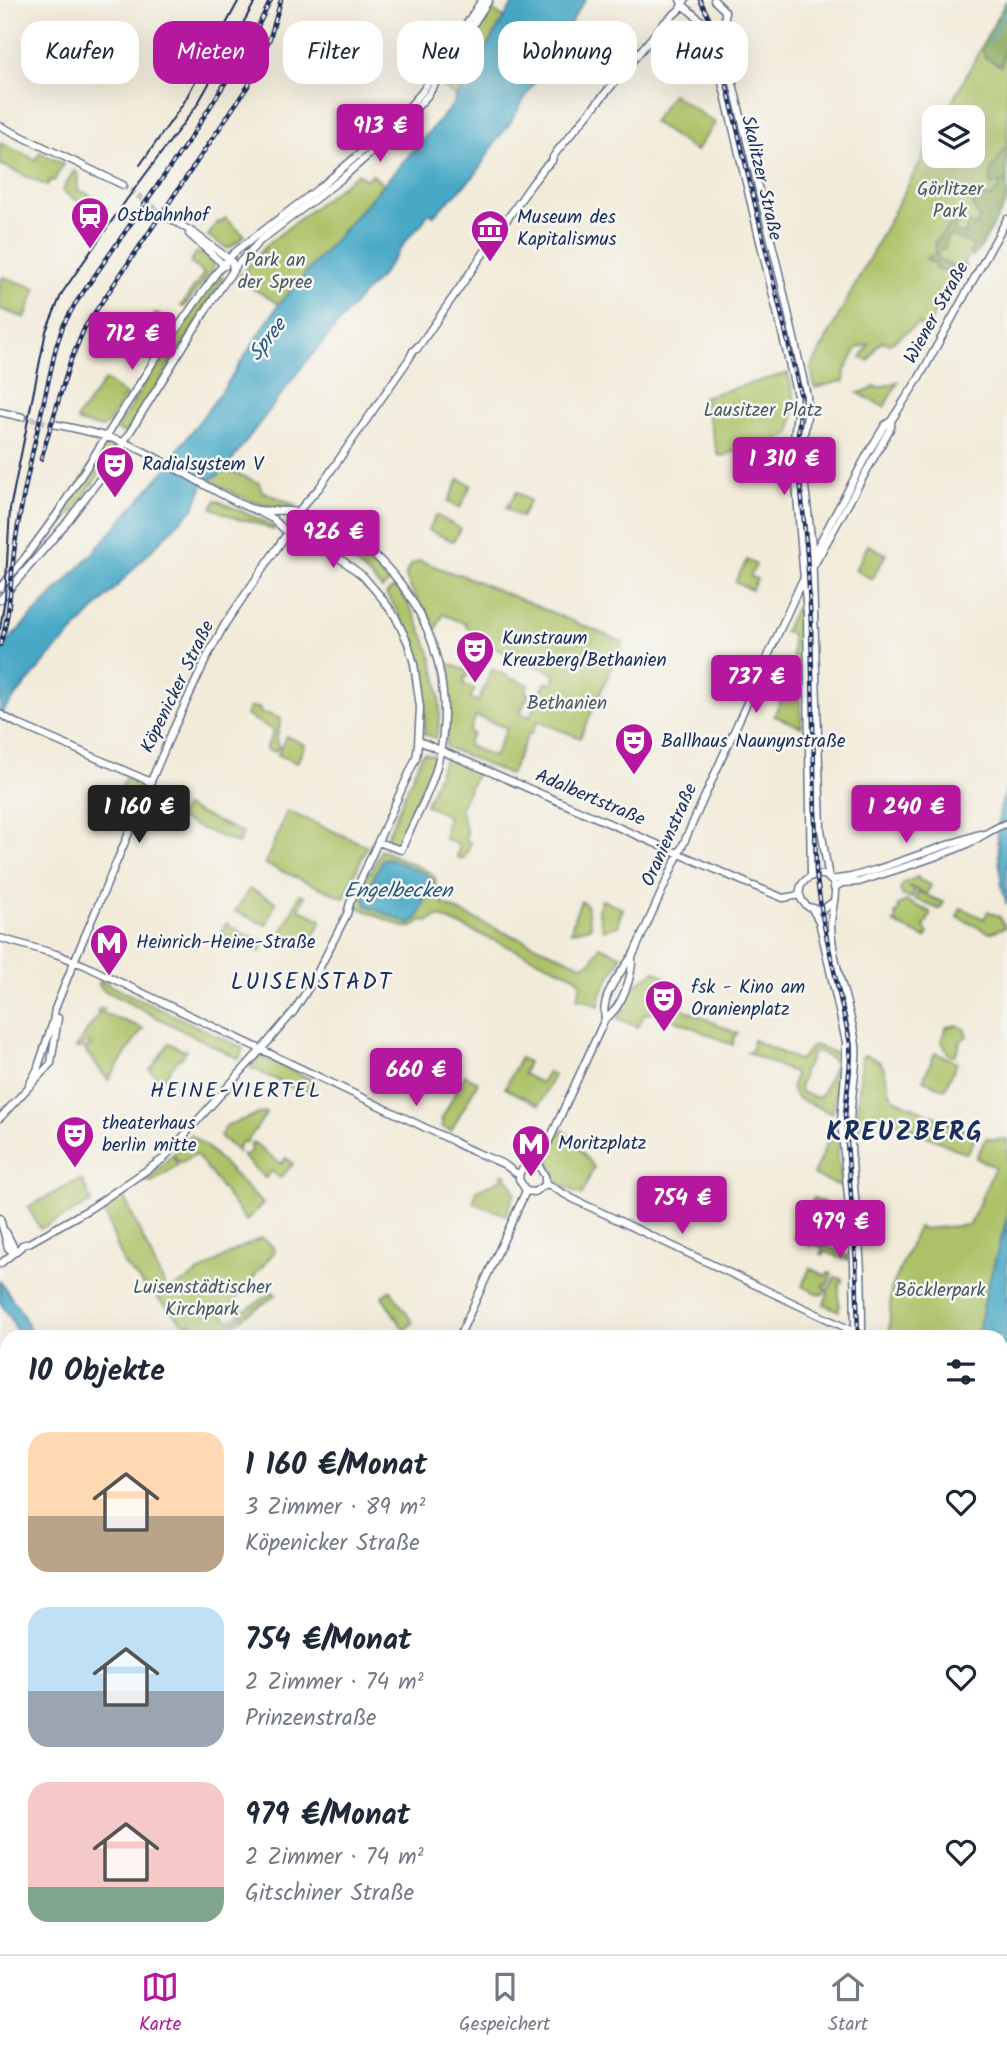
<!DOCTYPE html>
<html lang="de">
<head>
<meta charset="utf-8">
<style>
  :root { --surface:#fff; --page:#f6f6f7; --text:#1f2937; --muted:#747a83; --line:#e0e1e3; --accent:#b5179e }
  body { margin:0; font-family:Kalam,sans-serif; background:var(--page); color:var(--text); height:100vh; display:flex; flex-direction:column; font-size:26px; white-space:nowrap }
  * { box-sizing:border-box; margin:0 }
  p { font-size:23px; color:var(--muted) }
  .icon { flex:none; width:38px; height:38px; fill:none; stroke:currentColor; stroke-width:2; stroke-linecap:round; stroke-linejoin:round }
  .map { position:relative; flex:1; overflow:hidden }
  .panel { position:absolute; left:0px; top:1330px; width:1008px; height:625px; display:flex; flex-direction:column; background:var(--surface); border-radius:21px 21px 0 0; box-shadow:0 7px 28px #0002 }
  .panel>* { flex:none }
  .banner { position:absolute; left:21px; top:21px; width:966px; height:63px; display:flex; gap:14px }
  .tools { position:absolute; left:922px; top:105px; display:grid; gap:14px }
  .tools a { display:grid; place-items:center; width:63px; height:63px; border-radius:14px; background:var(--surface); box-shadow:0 7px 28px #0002; font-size:35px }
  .price { position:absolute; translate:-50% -60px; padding:0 16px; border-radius:7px; background:var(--accent); color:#fff; font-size:23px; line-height:46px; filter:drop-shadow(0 2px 4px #0008) }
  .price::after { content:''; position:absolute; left:50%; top:42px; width:21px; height:16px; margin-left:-10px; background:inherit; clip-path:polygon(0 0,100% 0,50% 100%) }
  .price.on { background:#222; color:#fff }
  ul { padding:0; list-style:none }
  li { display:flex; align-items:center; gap:21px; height:175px; padding:0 28px }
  li span { display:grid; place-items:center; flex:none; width:196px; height:140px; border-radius:21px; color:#555 }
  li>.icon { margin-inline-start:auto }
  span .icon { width:84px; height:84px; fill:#fffc; stroke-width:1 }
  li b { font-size:30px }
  h2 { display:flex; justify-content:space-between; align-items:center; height:84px; padding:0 28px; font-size:30px }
  .chip { padding:0 24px; border-radius:21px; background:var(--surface); box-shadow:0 7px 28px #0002; font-size:24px; line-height:63px }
  .chip.on { background:var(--accent); color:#fff }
  .tabs { display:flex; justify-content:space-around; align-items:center; height:98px; border-top:2px solid var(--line); background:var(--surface); font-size:19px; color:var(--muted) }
  .tabs a { display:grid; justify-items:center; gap:4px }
  .tabs .on { color:var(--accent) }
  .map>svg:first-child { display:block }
</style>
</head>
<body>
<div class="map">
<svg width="1007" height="1954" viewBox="0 0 1007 1954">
  <rect width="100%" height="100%" fill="#f6f6f2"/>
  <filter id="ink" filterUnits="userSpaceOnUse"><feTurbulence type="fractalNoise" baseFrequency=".0143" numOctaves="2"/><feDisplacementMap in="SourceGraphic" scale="14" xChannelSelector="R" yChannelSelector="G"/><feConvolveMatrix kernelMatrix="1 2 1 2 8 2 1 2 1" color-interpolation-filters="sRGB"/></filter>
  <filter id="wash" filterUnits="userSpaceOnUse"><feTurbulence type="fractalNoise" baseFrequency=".00686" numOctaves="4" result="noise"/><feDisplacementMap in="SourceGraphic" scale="28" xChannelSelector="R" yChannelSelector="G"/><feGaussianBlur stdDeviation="1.57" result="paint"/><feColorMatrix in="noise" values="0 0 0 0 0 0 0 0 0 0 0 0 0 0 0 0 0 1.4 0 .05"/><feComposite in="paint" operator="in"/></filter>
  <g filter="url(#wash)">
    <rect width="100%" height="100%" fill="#f2ebd9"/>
    <path fill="#adc267" stroke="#647862" stroke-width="2" fill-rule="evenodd" d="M1007,0V193L979,236L925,331L919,323L889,344L883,341L876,347L869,361L861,358L869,344L857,348L845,371L844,382L841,381L815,388L811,368L934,136V156H973V117H944Z
      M491,9L504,18L456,97L442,86Z
      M672,94L715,123L696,151L653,122Z
      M0,143L36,160L40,152L61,163L63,164L54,181L50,180L47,186L0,164Z
      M74,171L77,173L79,180L77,181L79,192H84L95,198L89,208L62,191Z
      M358,173L366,180L372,174L383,184L279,304L237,279L269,243Z
      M225,218L245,236L228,249L208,236L218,222L221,223Z
      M196,253H203L213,262L214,266L211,272L184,307L181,306L204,273L190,263Z
      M218,274L223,278L177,354L166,347Z
      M3,277L36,288L25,318L0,309V284Z
      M156,313L172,325L157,347L153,345L159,336L149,330L143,337L141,335Z
      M165,350L175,356L128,434L116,430Z
      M788,373L795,400L791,433C771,446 744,447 722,456L718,455L703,397Z
      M105,380L126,395L107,425L102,428L78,422L77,418Z
      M898,382L884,407L858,393L872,389L875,386L878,388Z
      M103,446L116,449L76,508L33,559L30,557L55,522Z
      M225,469L259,483L262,491L297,506C260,510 239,497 208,479L219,475Z
      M459,479L471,485L460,508L448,502Z
      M517,492L530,501L521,517L506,508Z
      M216,500L270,524L274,528L273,530L248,520H240L212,508Z
      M436,515L461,529L453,541L428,530Z
      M308,523C338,527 373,558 391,581L382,589C361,564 335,547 306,535L303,529Z
      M868,545L886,554L872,579L855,570Z
      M747,560L756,565L750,576L757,579L751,590L735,582Z
      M420,561L458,575L459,574L623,642L580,738L538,721L531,734H528L510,775L446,747L449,698L443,661L469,672L467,677H464V685L475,689L470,698L478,702L492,669L509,677L511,680L514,679L528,684L525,692L529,694L520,713L530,717L546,682L552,684L556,674L526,661L524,656L517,654L513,656L477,641L479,633L466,627V624L443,614L434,633C430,622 407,584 406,577C406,568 412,563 420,561ZM476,716L507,728L494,757L468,746L469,740L473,734L469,732Z
      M396,586C424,623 450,692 436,738L424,734C428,682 416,637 386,594Z
      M795,609L800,611L802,661H793L792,635L784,632Z
      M789,666L802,668C802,679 802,688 800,698C799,705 802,718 802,727L774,716L783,695L784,677Z
      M250,707L259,708L261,713L271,715L281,719L276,742L279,747L275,752L266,749L274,731L246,715Z
      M286,736L305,745L297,763L278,755Z
      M425,753L434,756L433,763L398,844L386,839L422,754Z
      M445,758L478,771L460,807L467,834L465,840L471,843L464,858H458L457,855L460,846L444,838C447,832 444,824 448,816L426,805Z
      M125,777L141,784L131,809L117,803Z
      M185,807L243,833L238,844L177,818Z
      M287,811L367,846L344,898L265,864Z
      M381,850L428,871C435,876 437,880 435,889L441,891L443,904L494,928L582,965L591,962L600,946L622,956C614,971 599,991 599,1006L577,998L581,984L577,977L439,916L427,922L421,920C416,927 412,928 403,927L355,906L366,883L363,882L368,871L371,872ZM389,858L430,878L367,906L364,900L374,876L383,859Z
      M918,877L919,880L931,885L926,895L944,903L939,909L915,899L918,892L926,894L910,886L909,888L915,890L912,898L903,896L900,890L903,883Z
      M250,889L276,902L266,925L235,911Z
      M300,894L305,896L299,909L320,919L321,922L309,946L305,948L280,937Z
      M602,900L623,909L619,918V926L603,930L598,909Z
      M581,901L586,904L591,927L571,932L575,915Z
      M906,901L930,912V916L924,927L928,934L926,938L893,923L896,921L895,914L899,910L898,905Z
      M961,908L984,919L988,911L1000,917L1005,927L990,933L957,917Z
      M227,923L236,930L264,942L260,952L220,933Z
      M655,971L664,976L657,992L658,997L738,1034L734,1037L733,1045L657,1012L644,1014L638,1027L618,1019L633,987Z
      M101,981L243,1048L239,1059L103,990L98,983Z
      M101,1008H104L102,1013L143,1028L108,1080L84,1049L91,1046L89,1042L80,1048H76L99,1013L97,1011Z
      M958,1025L965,1030L967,1036L961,1041L955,1055H949L941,1040L947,1027Z
      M753,1040L798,1060C806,1058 806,1048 815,1045L840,1055L833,1112L831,1113L797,1098L791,1089L795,1076L794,1073L747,1052L752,1049ZM817,1051L832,1059L835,1064L821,1096L816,1098L801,1092L799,1087L803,1077V1071L808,1065L812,1054Z
      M169,1043L184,1051L187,1049L181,1059L179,1058L161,1081L150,1070Z
      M935,1053L957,1062L945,1089L923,1080Z
      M864,1055C895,1062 880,1083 894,1099L975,1134V1138L968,1152L965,1153L884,1117L877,1118L861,1129H857L858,1100L862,1057Z
      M261,1056L314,1081V1087L311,1091H299L250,1067Z
      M520,1058L528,1062L523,1074L541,1083L548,1072L554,1075L539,1105L505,1088Z
      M465,1075L478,1082L451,1131L441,1126L443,1122L441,1120Z
      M265,1112L267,1113L246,1143L243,1141L237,1148L239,1153L220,1136L227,1125Z
      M564,1130L594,1167L582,1195L557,1183L548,1158L558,1135Z
      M832,1132L838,1134V1156L842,1186H840L813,1175Z
      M191,1135L209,1149L263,1204L246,1221L196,1154L180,1163L173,1154Z
      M986,1138L996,1140L1007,1139V1218L987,1289L977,1337H889L891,1290L918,1227L923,1229L968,1225L971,1222L995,1167L976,1158Z
      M253,1142L281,1164L286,1158L293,1164L280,1178L272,1171L265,1178L243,1157V1154L246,1156L252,1149L250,1146Z
      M172,1155L178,1165L152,1182L142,1181L159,1168Z
      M503,1173L507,1175L506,1179L511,1182L515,1193L506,1215L473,1203L477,1190L500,1180Z
      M79,1180H82L92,1202L40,1229L28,1207Z
      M122,1193L165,1286L152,1294L124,1264L103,1208Z
      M814,1198L844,1212L837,1213L825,1204L818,1224L810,1221L808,1209Z
      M799,1208L806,1211V1215L803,1221L808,1224L801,1239L810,1224L818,1228L813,1240L848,1256V1260L825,1252L823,1255L821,1254L823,1248L812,1243L810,1247V1245L794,1238L801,1220H803L804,1213L800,1211L797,1212Z
      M262,1238L271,1245L275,1251L223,1315L229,1321L243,1312L242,1310H246L273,1292L276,1295L214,1337H198L195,1334L199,1330L192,1331L189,1328L191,1323L185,1324L157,1298L236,1250Z
      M810,1268L826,1276L828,1273L832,1274L827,1285L824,1284L823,1286L826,1288L823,1294H819L802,1286Z
      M835,1277L842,1279V1282L839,1283V1311L824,1304L828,1293L827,1292Z
      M391,1290L413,1323L404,1330L382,1296Z
      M0,1531L7,1536V1580L0,1590Z
      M648,1948H700L701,1954H649Z"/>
    <path fill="#8aa85c" stroke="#526c5d" stroke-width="2" d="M1007,0C1007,20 1007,46 1001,66L985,57L984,52L981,48Z
      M1007,145V177L1003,181L1007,184V201L981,247L973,257L969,255L973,246L968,242H965L951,235L947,237L945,248L937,252L938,259L958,269L962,265L966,266L964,273H951L942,269L938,271L934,268L936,262H930L926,258L934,255L936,246L934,244L956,218L962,222L954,227L956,233L966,234V229L969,223L976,227L979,217L972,205L982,197L991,198L1000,187V182L991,186V171Z"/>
    <path fill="#46a9c6" stroke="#306c92" stroke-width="2" d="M515,0H586L577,12L510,123L496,141L475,175L433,216L431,213L427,215L422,224L408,238L379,279L362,295L305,363L225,469L219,475L205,480L194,508L167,534L50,656L7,706L0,717L1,648L94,552L165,470L171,459L224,388L279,304L451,107Z
      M1007,788V905L1002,887L997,839L1000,809Z
      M388,858L426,874L432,882L418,918L410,924L367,906L364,900L370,883L373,880L374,876L383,859Z
      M1007,1218V1357L1001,1362V1337H977L987,1289Z
      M0,1281L22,1313L33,1337H19L10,1317L0,1302Z"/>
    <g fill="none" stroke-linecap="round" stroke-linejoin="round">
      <path stroke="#46a9c6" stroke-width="2" d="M990,40L998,27L1007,6
        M988,42L989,41"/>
    </g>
  </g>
  <g filter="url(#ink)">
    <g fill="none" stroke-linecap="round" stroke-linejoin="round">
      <path stroke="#c7c5c0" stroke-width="6" stroke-dasharray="6 3" stroke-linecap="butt" d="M123,185L166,216
        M22,417L53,424"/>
      <g stroke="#667189" stroke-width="9">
        <path id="secondary" d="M680,0L682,4L707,26L710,32L797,396V412L793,448L807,615L811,876
          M714,0L725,11V18L720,30L781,281L807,396V416L801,452L812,546L821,829L829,879
          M0,126L123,185
          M166,216L194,233L229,259L232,262L233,271
          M189,234L225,266
          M417,349L531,185L545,167L552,161L553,157L558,150L664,23L679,10L685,0
          M0,412L22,417
          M53,424C79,429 106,435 130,445C171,463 207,489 247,507C260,513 276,510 289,511C305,512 325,523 339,530C420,574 460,674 438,762C431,792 413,822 401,850L378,842
          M806,572L813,555L868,453L885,425L891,421
          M0,588L24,559L57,514L154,361L217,272L234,253L323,185L393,125L422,92L482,0
          M0,600L64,526L105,472L213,299L237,265L260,241L340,180L396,131L428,95L489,0
          M0,714L18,724L151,782
          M419,741L749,884
          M830,880L851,877L875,870L976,835L981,834
          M754,886L783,898L800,895
          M834,888L842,883L859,882C894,870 930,860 963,846C979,839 991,829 1007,823
          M833,902L822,910L808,907C781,885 827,858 835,888C836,896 831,915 831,925C832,966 851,1005 856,1045C858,1069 850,1099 850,1124C851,1174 859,1223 861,1273C862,1294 862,1316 862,1337
          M812,909L819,921L846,1042V1061L841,1121L854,1261L855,1337
          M0,938L56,954L84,965L453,1141C459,1147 494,1159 505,1165C509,1168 514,1172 519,1175
          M605,1019C622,1008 633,976 632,956
          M29,1085L37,1070L53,1022L55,1009L78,952L172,732L208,655L225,624L297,519L301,508L319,488L409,359L413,351L419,345
          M0,1118L51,1063L58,1018
          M538,1165L605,1019C600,994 622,972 634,953L801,583L813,567L891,427V421L919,378L1007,219
          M546,1183C560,1192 574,1200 590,1207L857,1333
          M526,1191L534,1192L545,1185V1176L538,1165
          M526,1191L519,1179L520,1172L524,1167L538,1165
          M0,1218L8,1248L13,1252
          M6,1232L14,1248L13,1252
          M0,1264L21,1247L22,1245L29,1243L91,1208L163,1159L267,1043L294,1011L313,981L347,914L350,903L416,758L418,745L420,707L414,664L408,643L395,616L381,597L363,576L334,554L288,533L273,519L253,509
          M459,1337L526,1191
          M1001,1388L1007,1390
          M1001,1413L1007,1416
          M1001,1746L1007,1733
          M1001,1765L1007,1747
          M1001,1770H1007
          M1001,1776H1007
          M1001,1848L1007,1883
          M1001,1874L1007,1909
          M341,1948L342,1954
          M268,1954L294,1949L304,1950
          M290,1954L330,1948
          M890,1954L891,1948
          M918,1954L919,1948"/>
      </g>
      <g stroke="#667189" stroke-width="10">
        <path id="primary" d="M0,1463L7,1469
          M0,1473L7,1479
          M112,1948L113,1954"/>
      </g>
      <use href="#secondary" stroke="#fff" stroke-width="6"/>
      <use href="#primary" stroke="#fff" stroke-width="7"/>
      <path stroke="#1b2f5e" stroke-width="2" d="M140,165L183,104L239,0
        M0,629L5,598L10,509L46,331L62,293L127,199L197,105L256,0"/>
      <g stroke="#1b2f5e" stroke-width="4.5">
        <path id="rail" d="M700,0L709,18L714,32L801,397L797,447L807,554L811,624L816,872L823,921L850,1043V1062L845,1116L856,1262L858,1337
          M41,459L70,362L85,327L248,86L270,38L281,0
          M0,645C12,611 10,574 16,538C26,474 42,411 56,347L63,326L75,304L191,137L246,50L271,0
          M896,1954L897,1948"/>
      </g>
      <use href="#rail" stroke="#f6f6f2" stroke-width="2" stroke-dasharray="5" stroke-linecap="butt"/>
    </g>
  </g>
  <defs>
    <g id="station-pin" transform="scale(2.0125)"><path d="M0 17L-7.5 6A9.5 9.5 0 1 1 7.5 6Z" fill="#b5179e" stroke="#f6f6f2"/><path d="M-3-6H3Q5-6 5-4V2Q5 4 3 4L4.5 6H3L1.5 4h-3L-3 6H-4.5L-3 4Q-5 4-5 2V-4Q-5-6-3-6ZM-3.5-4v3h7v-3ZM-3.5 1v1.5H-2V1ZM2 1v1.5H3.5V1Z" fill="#fff"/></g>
    <g id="museum-pin" transform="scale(2.0125)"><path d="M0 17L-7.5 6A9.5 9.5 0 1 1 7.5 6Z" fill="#b5179e" stroke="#f6f6f2"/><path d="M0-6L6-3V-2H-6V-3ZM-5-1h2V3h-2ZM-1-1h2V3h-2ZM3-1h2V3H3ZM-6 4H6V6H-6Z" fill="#fff"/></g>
    <g id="theatre-pin" transform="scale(2.0125)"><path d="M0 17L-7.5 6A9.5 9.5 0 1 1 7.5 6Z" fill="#b5179e" stroke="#f6f6f2"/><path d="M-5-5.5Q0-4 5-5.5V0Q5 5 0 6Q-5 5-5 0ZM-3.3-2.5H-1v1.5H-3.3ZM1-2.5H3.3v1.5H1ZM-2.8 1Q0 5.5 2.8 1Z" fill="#fff"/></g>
    <g id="metro-pin" transform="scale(2.0125)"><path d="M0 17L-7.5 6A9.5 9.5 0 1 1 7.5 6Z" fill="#b5179e" stroke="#f6f6f2"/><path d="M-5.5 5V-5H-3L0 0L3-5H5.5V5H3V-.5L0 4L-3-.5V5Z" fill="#fff"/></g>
  </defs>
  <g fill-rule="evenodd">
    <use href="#station-pin" x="90" y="216"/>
    <use href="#museum-pin" x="490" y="229"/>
    <use href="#theatre-pin" x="115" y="465"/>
    <use href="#theatre-pin" x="475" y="650"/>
    <use href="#theatre-pin" x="634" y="742"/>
    <use href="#metro-pin" x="109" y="943"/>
    <use href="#theatre-pin" x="664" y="999"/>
    <use href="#theatre-pin" x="75" y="1135"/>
    <use href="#metro-pin" x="531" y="1144"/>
  </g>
  <g text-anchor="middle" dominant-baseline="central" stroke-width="5" stroke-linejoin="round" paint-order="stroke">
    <g font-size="19" fill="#1b2f5e" stroke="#f6f6f2">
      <text transform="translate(761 178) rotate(77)">Skalitzer Straße</text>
      <text transform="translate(937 313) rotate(-61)">Wiener Straße</text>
      <text transform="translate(178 687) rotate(-64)">Köpenicker Straße</text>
      <text transform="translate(590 798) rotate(23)">Adalbertstraße</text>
      <text transform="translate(670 835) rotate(-66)">Oranienstraße</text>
    </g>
    <g font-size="19" fill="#475b61" stroke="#f6f6f2">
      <text x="950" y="190">Görlitzer<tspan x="950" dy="22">Park</tspan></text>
      <text x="275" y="261">Park an<tspan x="275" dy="22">der Spree</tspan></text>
      <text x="763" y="411">Lausitzer Platz</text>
      <text x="567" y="704">Bethanien</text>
      <text x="202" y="1288">Luisenstädtischer<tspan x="202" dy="22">Kirchpark</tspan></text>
      <text x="940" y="1291">Böcklerpark</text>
    </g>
    <g font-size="19" fill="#1b2f5e" stroke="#f6f6f2" text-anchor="start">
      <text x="117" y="216">Ostbahnhof</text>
      <text x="517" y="218">Museum des<tspan x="517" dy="22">Kapitalismus</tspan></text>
      <text x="142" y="465">Radialsystem V</text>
      <text x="502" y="639">Kunstraum<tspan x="502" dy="22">Kreuzberg/Bethanien</tspan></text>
      <text x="661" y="742">Ballhaus Naunynstraße</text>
      <text x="136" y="943">Heinrich-Heine-Straße</text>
      <text x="691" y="988">fsk - Kino am<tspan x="691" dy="22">Oranienplatz</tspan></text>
      <text x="102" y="1124">theaterhaus<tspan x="102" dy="22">berlin mitte</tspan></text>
      <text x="558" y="1144">Moritzplatz</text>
    </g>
    <g font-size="21" font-style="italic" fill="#2a5a82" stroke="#f6f6f2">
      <text transform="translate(268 340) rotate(-52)">Spree</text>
      <text x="398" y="891">Engelbecken</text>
    </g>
    <g font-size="21" letter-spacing="2" fill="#1b2f5e" stroke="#f6f6f2">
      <text x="236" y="1091">HEINE-VIERTEL</text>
    </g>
    <g font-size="23" letter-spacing="2" fill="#1b2f5e" stroke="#f6f6f2">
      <text x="312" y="983">LUISENSTADT</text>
    </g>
    <g font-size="26" font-weight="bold" letter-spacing="2" fill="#1b2f5e" stroke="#f6f6f2">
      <text x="905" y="1133">KREUZBERG</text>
    </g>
  </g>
</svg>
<div class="tools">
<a><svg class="icon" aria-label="layers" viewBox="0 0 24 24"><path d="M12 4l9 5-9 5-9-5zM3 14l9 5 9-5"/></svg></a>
</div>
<b class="price" style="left:380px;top:164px">913 €</b>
<b class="price" style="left:132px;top:372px">712 €</b>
<b class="price" style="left:784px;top:497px">1 310 €</b>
<b class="price" style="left:333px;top:570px">926 €</b>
<b class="price" style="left:756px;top:715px">737 €</b>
<b class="price on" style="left:139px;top:845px">1 160 €</b>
<b class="price" style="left:906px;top:845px">1 240 €</b>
<b class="price" style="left:416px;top:1108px">660 €</b>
<b class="price" style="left:682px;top:1236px">754 €</b>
<b class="price" style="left:840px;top:1260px">979 €</b>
<div class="banner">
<a class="chip">Kaufen</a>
<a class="chip on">Mieten</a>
<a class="chip">Filter</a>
<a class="chip">Neu</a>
<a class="chip">Wohnung</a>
<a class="chip">Haus</a>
</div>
<section class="panel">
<h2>10 Objekte<svg class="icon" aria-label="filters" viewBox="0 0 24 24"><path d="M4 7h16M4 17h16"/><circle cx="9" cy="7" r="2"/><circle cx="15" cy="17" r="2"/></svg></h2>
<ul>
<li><span style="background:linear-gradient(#ffd9b3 60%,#b9a48a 0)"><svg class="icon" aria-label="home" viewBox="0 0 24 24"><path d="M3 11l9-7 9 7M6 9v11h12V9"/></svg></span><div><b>1 160 €/Monat</b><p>3 Zimmer · 89 m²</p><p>Köpenicker Straße</p></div><svg class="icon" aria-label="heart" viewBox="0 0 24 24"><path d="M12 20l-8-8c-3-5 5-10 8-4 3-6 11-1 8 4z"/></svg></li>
<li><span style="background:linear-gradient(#bfe0f5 60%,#9aa5b1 0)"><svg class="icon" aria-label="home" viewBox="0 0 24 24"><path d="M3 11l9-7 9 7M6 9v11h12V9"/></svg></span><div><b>754 €/Monat</b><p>2 Zimmer · 74 m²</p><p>Prinzenstraße</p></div><svg class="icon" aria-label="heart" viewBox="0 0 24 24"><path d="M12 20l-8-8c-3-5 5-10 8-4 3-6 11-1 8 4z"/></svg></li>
<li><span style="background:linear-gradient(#f6c9c9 75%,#7fa58c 0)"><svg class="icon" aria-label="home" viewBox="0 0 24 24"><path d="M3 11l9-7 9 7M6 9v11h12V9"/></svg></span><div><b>979 €/Monat</b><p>2 Zimmer · 74 m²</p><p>Gitschiner Straße</p></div><svg class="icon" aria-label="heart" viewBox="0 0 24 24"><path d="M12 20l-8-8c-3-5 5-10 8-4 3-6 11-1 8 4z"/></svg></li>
</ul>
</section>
</div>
<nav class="tabs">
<a class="on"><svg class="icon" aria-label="map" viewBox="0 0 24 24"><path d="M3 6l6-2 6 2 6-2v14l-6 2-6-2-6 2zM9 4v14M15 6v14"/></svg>Karte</a>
<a><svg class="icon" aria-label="saved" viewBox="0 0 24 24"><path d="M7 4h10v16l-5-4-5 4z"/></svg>Gespeichert</a>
<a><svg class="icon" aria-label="home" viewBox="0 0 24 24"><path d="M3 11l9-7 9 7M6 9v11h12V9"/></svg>Start</a>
</nav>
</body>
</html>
